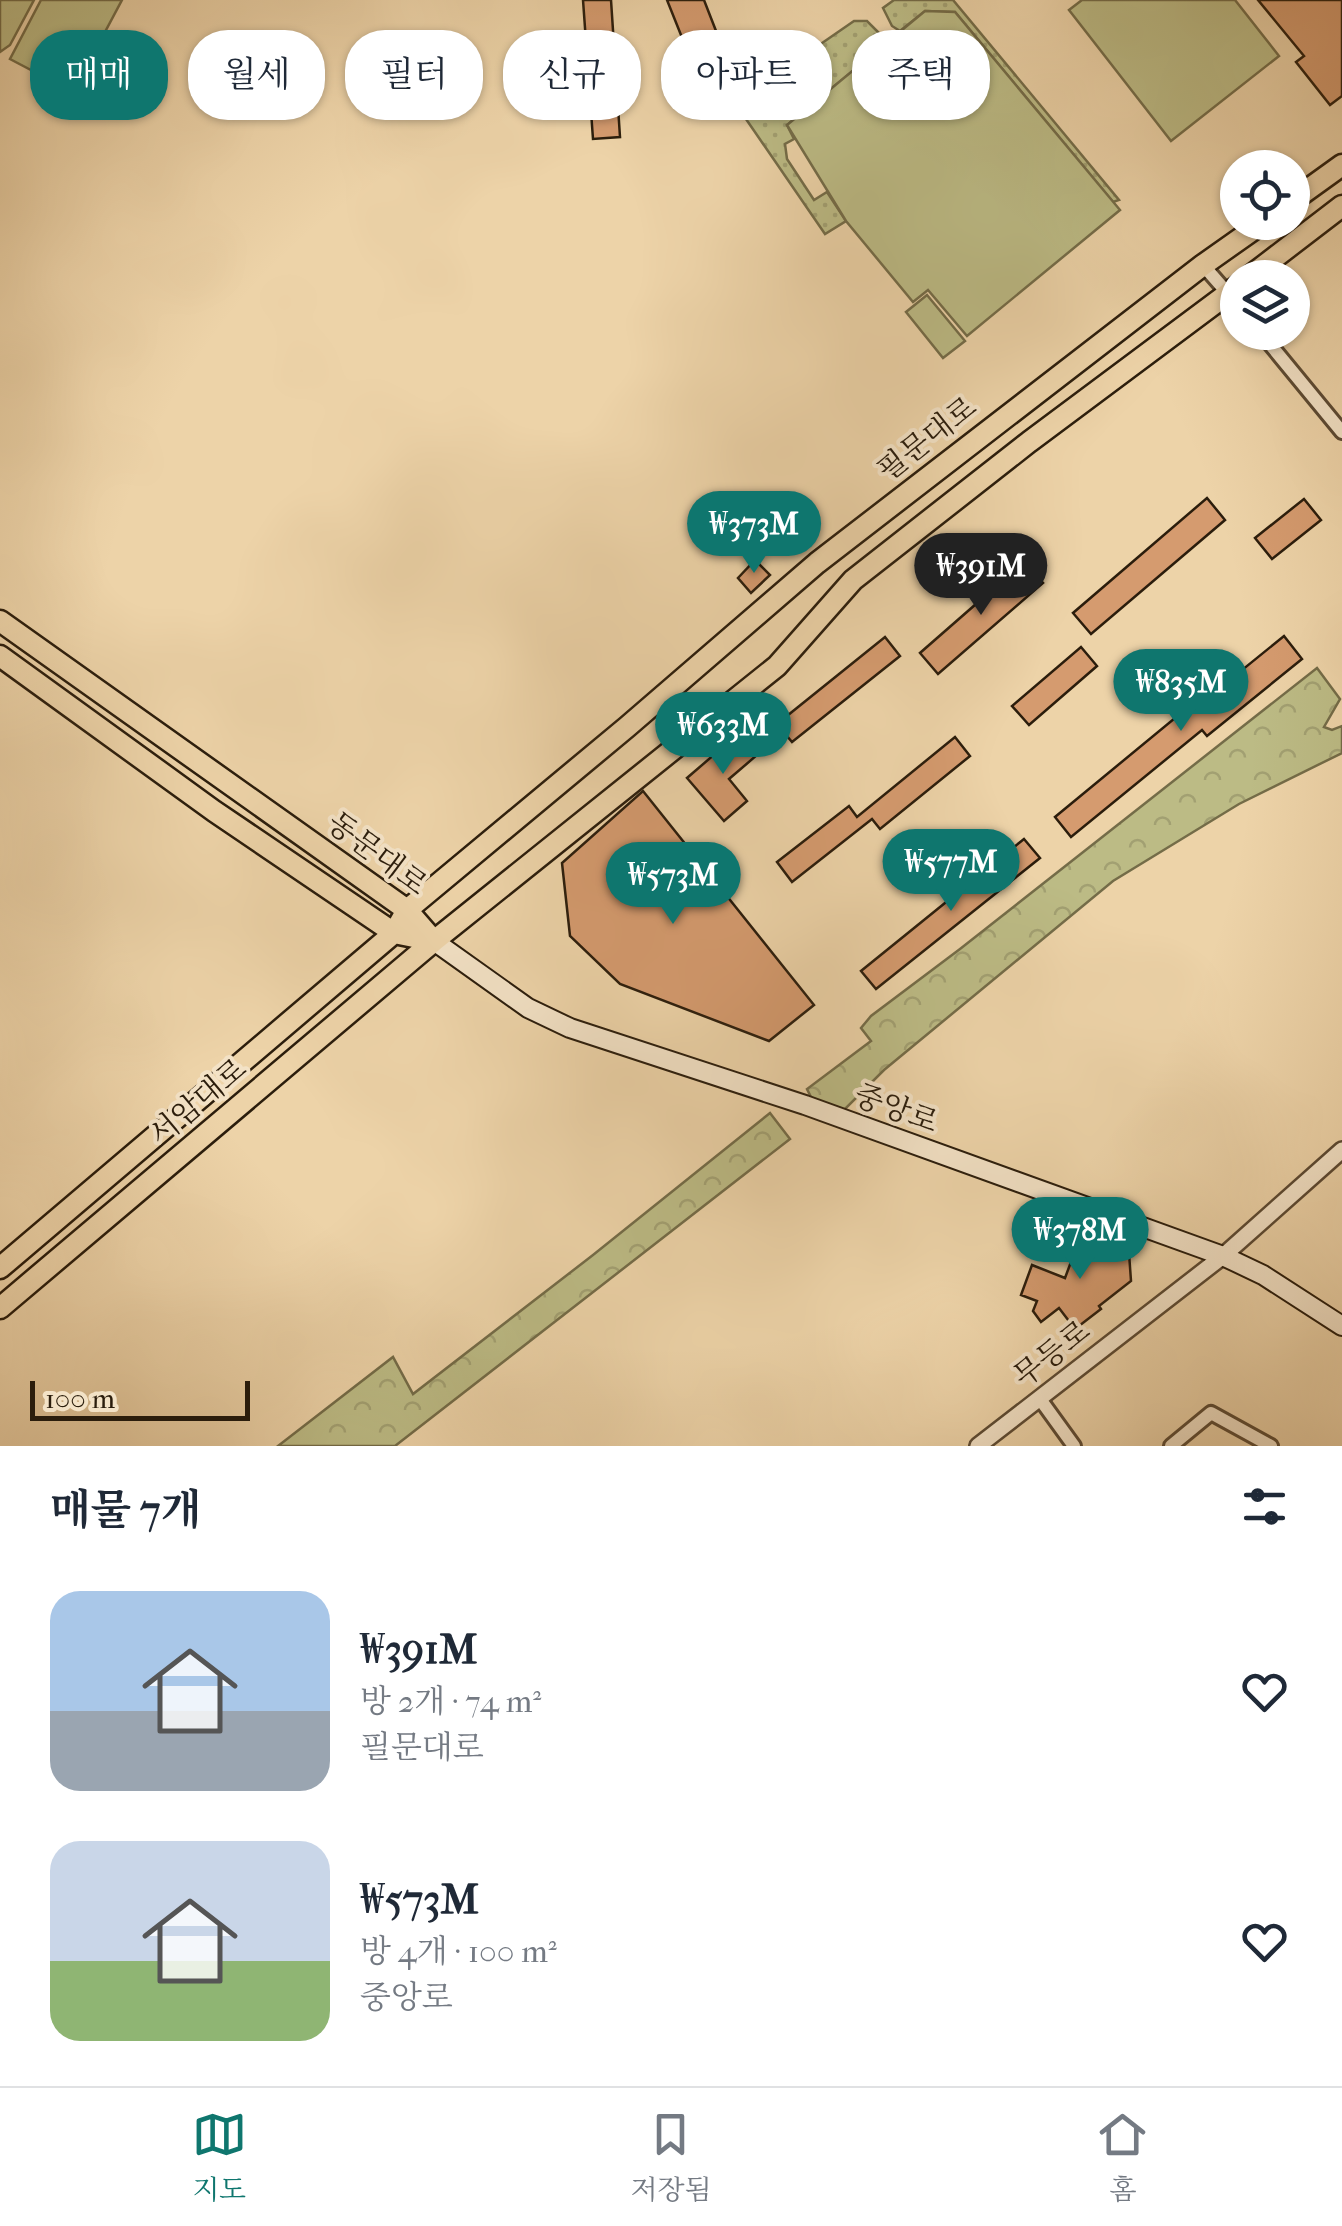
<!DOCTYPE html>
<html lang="ko">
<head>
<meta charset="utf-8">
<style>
  :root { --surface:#fff; --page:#f6f6f7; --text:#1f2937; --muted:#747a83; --line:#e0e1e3; --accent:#0f766e }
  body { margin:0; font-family:"IM FELL French Canon","Noto Serif KR",serif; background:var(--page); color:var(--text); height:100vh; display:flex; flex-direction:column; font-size:38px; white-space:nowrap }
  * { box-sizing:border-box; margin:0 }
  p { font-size:32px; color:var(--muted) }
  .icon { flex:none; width:55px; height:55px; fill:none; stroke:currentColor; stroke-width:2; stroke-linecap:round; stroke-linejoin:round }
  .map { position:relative; height:1446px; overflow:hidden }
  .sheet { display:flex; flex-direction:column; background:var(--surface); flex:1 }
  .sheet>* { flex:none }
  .guide { position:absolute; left:30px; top:30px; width:1282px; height:90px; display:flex; gap:20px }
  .controls { position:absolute; left:1220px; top:150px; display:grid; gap:20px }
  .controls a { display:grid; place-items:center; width:90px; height:90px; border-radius:50%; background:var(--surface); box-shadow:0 2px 8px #0004; font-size:50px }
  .scale { position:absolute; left:30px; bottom:25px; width:220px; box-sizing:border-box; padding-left:10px; border:5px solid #2b1d0c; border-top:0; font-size:28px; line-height:35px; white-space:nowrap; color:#2b1d0c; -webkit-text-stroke:8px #f3e2c6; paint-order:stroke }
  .price { position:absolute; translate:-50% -85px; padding:0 22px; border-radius:35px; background:var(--accent); color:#fff; font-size:32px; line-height:65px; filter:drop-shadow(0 2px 5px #0008) }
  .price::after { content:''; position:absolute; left:50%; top:60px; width:30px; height:22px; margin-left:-15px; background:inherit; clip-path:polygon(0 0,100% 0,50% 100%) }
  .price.on { background:#222; color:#fff }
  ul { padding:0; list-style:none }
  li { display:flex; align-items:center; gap:30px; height:250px; padding:0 50px }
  li span { display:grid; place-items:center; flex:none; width:280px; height:200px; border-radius:30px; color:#555 }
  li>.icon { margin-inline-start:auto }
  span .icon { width:120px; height:120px; fill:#fffc; stroke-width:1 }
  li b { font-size:42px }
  h2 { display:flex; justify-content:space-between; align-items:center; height:120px; padding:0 50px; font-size:42px }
  .tag { padding:0 35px; border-radius:40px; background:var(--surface); box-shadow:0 2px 8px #0004; font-size:35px; line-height:90px }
  .tag.on { background:var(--accent); color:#fff }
  .dock { display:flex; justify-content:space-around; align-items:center; height:140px; border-top:2px solid var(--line); background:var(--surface); font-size:28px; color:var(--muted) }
  .dock a { display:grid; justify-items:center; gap:5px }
  .dock .on { color:var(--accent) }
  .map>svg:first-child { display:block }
</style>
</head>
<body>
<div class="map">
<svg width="1342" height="1446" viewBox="0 0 1342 1446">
  <defs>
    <pattern id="grass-dots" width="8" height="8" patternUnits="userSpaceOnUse" patternTransform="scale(2.5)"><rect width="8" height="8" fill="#bcbb85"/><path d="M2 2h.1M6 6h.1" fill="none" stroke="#a2a072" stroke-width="1.8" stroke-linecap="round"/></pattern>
    <pattern id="park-crowns" width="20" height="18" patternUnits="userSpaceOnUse" patternTransform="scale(2.5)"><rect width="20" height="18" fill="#bcbb85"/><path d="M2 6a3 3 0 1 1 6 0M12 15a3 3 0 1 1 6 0" fill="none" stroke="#a2a072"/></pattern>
  </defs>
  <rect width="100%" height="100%" fill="#edd3a8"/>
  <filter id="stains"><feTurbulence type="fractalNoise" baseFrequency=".002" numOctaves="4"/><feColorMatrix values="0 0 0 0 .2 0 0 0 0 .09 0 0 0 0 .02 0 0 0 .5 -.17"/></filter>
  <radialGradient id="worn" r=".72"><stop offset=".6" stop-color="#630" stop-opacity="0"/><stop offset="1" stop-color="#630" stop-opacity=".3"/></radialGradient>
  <path fill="url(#grass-dots)" stroke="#746c48" stroke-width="2.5" d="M894,0H953L1119,200L1113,202L955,12L925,11L900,31L892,26L883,8Z
    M854,21H867L888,42L787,125L794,139L785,144L787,159L814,200L827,192L846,221L825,234L735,103Z"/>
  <path fill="url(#park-crowns)" stroke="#746c48" stroke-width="2.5" d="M1317,668L1340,699L1324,727L1332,730L1342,726V753L1239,804L1113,881L884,1070L840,1114L812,1099L807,1089L871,1041L861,1028L871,1016L960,949Z
    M770,1113L790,1139L395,1446H278L393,1357L413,1394L593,1255Z"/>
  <path fill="#bcbb85" stroke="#746c48" stroke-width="2.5" d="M0,0H34L10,45L0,52Z
    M41,0H122L73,92L10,59Z
    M1082,0H1235L1279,56L1171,141L1069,10Z
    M925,11L955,12L1120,210L967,336L928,290L913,302L846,221L787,125Z
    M927,295L965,341L943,358L906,312Z"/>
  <path fill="#d59b6f" stroke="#2b1d0c" stroke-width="2.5" d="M583,0H611L620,137L593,139Z
    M667,0H704L718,36L758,83L735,102L692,52L693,88L677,89L671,47L685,45Z
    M1258,0H1342V96L1330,105L1296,62L1304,56Z
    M1207,498L1225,520L1091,634L1073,613Z
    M1304,499L1321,520L1272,559L1255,538Z
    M755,560L770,575L751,593L738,578Z
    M1024,562L1043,583L938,674L920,653Z
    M1284,636L1302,659L1207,736L1202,730L1071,837L1055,817L1175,718L1178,722Z
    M885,637L900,656L792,742L777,724Z
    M1081,647L1097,666L1029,725L1012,706Z
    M738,734L757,755L729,779L747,801L724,821L687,778Z
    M955,737L970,756L880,829L872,819L792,882L777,862L849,806L857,817Z
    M643,791L814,1005L769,1041L620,984L570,936L562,863Z
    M1024,839L1040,858L876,989L861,971Z
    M1081,1235L1129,1253L1131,1281L1099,1306L1101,1309L1075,1329L1059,1308L1041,1322L1033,1311L1037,1301L1021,1295L1032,1265L1065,1278Z"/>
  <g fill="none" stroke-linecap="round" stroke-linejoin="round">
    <g stroke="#5c4a33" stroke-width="18">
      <path id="minor" d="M1203,265L1238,305
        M1260,332L1342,432
        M1040,1399L1074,1446
        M1171,1446L1211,1413L1271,1446"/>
    </g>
    <g stroke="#5c4a33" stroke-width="20">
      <path id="tertiary" d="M978,1446L1223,1256L1342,1150"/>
    </g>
    <g stroke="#2b1d0c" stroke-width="22">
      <path id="secondary" d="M434,941L528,1008L570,1028L805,1105L1223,1256L1263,1275L1342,1326"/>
    </g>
    <g stroke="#2b1d0c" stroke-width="25">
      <path id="primary" d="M1292,201L1342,165
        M1248,278L1342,206
        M0,621L407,910L434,941
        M0,656L214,811L394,933L434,941
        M0,1268L394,933L407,910L627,727L817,563L1203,265L1264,222
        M0,1308L434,941L777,666L853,580L1029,442L1238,286"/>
    </g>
    <use href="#minor" stroke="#f3e2c6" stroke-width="12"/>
    <use href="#tertiary" stroke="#f3e2c6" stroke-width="15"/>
    <use href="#secondary" stroke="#f3e2c6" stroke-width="18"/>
    <use href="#primary" stroke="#edd3a8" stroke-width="20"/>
  </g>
  <g text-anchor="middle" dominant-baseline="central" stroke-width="8" stroke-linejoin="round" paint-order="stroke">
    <g font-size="30" fill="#2b1d0c" stroke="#f3e2c6">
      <text transform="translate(927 439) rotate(-38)">필문대로</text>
      <text transform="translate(377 854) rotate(37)">동문대로</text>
      <text transform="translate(198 1102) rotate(-40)">서암대로</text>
      <text transform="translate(896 1109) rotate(20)">중앙로</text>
      <text transform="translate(1052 1354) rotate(-38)">무등로</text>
    </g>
  </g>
  <rect width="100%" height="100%" filter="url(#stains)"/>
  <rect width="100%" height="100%" fill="url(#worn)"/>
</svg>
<div class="controls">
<a><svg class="icon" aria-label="locate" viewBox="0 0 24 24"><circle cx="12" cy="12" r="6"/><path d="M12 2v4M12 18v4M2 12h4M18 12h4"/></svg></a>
<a><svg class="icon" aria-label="layers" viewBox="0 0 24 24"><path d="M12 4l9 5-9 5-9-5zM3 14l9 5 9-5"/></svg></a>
</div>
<div class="scale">100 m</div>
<b class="price" style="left:754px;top:576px">₩373M</b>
<b class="price on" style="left:981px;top:618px">₩391M</b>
<b class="price" style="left:1181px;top:734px">₩835M</b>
<b class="price" style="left:723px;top:777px">₩633M</b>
<b class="price" style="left:951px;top:914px">₩577M</b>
<b class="price" style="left:673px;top:927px">₩573M</b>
<b class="price" style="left:1080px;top:1282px">₩378M</b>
<div class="guide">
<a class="tag on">매매</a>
<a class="tag">월세</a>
<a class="tag">필터</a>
<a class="tag">신규</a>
<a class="tag">아파트</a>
<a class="tag">주택</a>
</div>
</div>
<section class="sheet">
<h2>매물 7개<svg class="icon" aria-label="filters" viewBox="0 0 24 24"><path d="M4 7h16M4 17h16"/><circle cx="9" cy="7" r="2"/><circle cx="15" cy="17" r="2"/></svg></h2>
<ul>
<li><span style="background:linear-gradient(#a9c7e8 60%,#9aa5b1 0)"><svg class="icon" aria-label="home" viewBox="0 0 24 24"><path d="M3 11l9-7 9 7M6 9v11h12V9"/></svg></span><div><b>₩391M</b><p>방 2개 · 74 m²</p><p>필문대로</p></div><svg class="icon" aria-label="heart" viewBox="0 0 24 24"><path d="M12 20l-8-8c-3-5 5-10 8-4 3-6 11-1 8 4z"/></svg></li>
<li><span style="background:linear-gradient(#c9d6e8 60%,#8fb573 0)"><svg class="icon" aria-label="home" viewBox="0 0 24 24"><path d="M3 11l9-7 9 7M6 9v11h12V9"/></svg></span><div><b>₩573M</b><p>방 4개 · 100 m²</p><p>중앙로</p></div><svg class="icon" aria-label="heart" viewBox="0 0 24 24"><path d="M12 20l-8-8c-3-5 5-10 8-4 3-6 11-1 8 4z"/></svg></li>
</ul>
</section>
<nav class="dock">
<a class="on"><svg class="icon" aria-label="map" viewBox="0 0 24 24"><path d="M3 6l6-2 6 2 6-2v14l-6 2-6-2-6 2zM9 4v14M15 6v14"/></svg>지도</a>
<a><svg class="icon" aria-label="saved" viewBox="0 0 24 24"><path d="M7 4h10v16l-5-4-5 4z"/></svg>저장됨</a>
<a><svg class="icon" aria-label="home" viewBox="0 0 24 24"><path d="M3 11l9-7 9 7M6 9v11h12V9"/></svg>홈</a>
</nav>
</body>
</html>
